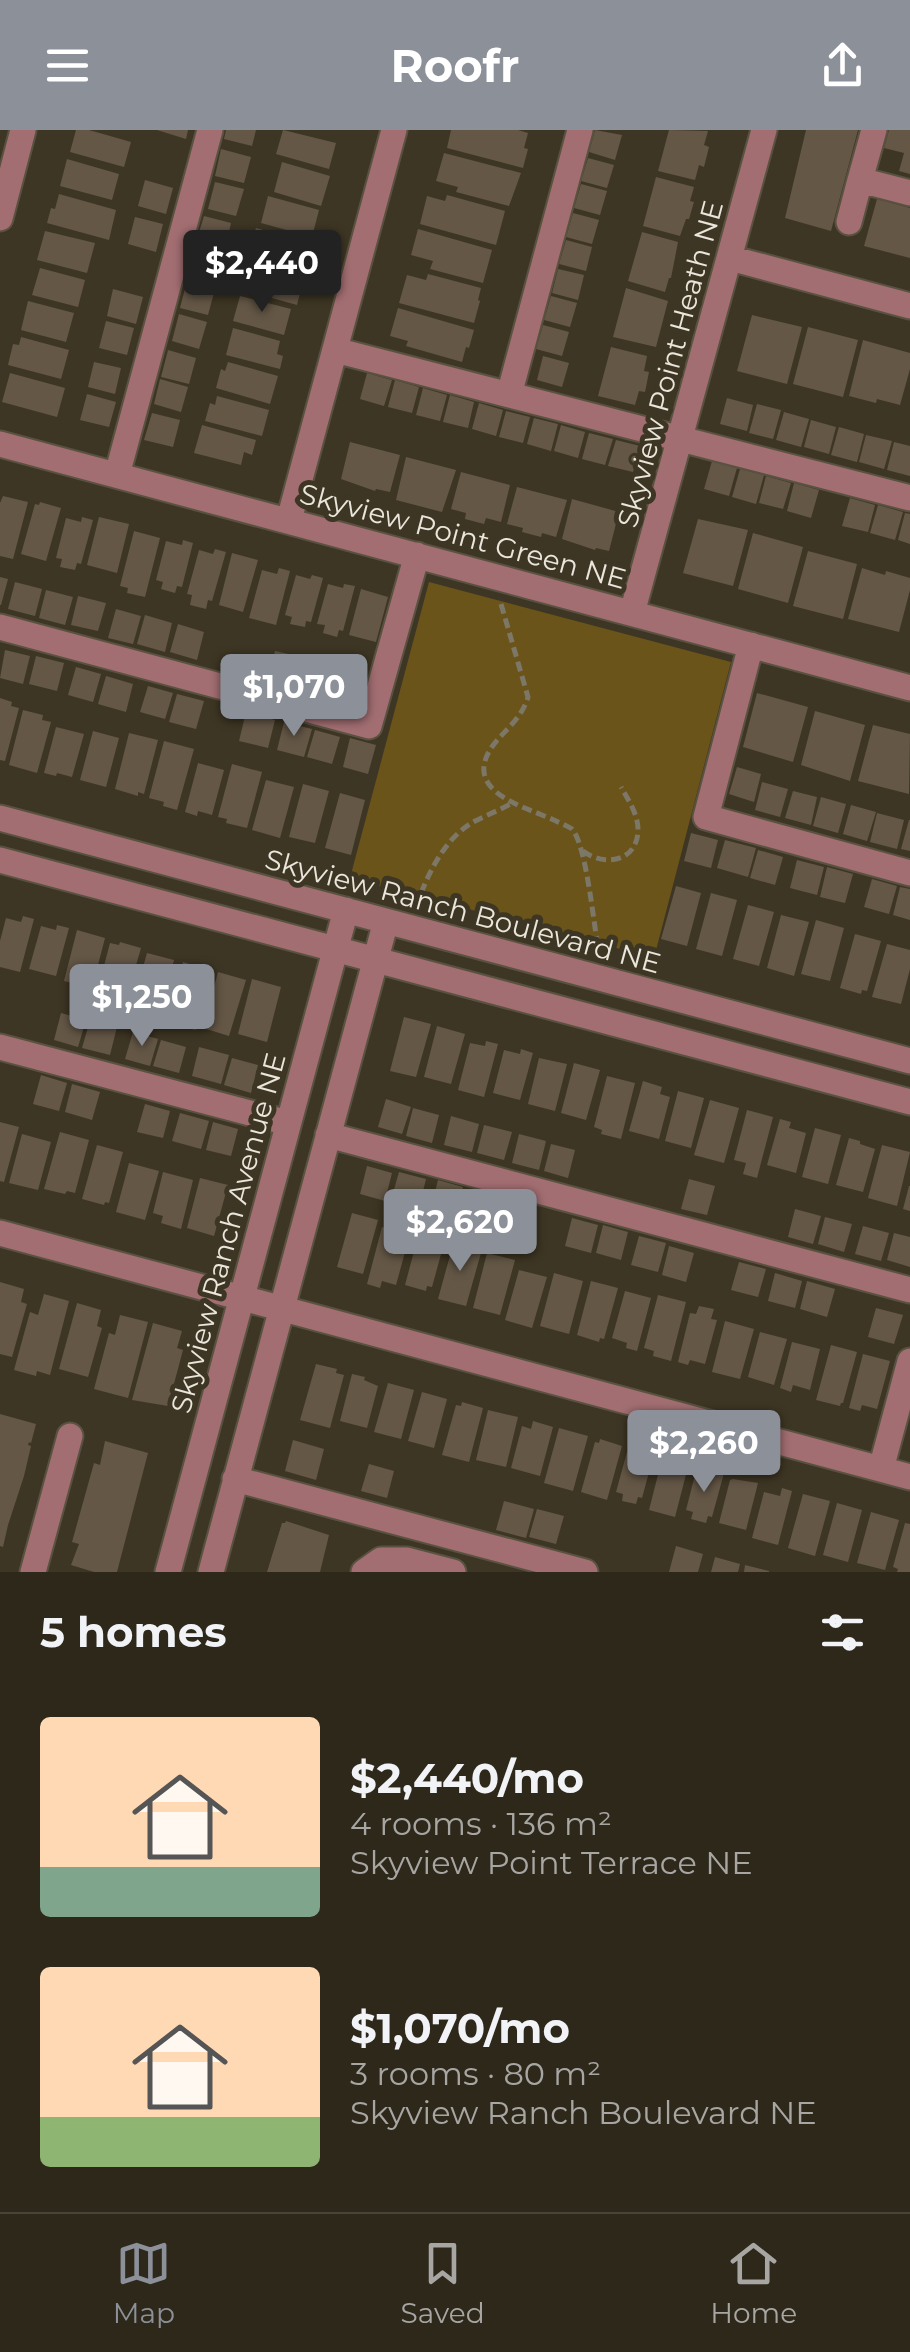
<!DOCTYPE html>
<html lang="en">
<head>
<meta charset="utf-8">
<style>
  :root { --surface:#2e281b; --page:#363024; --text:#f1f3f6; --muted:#a7a6a3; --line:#49443a; --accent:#8c9099 }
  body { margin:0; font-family:Montserrat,sans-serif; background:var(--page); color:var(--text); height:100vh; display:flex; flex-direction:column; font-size:38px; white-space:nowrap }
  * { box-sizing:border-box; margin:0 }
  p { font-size:32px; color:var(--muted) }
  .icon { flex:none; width:55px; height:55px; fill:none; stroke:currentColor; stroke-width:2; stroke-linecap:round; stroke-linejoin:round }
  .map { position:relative; height:1442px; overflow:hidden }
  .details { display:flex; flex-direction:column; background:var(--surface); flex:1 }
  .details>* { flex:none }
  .price { position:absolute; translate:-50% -85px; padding:0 22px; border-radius:10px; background:var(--accent); color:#fff; font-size:32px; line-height:65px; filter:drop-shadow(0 2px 5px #0008) }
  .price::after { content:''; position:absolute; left:50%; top:60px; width:30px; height:22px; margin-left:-15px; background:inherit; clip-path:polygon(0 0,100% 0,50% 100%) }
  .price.selected { background:#222; color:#fff }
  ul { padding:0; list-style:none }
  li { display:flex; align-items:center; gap:30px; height:250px; padding:0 40px }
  li span { display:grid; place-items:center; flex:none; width:280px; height:200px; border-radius:10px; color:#555 }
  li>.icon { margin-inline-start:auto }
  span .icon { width:120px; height:120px; fill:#fffc; stroke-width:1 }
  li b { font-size:42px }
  h2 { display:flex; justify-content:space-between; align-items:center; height:120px; padding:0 40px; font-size:42px }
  header { display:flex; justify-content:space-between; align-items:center; height:130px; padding:0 40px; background:var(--accent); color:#fff; font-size:45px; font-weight:700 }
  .menu { display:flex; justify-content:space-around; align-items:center; height:140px; border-top:2px solid var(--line); background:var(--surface); font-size:28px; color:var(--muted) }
  .menu a { display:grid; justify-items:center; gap:5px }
  .menu .selected { color:var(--accent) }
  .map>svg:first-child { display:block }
</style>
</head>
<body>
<header><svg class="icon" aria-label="menu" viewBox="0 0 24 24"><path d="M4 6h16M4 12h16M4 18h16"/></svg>Roofr<svg class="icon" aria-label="share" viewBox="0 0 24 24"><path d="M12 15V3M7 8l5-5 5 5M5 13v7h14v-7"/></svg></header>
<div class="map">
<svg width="910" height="1442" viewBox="0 0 910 1442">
  <rect width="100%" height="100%" fill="#3e3624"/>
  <path fill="#6a541a" d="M429,452L731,532L654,828L350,748Z"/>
  <path fill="#645746" d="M76,0H89L131,12L124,37L70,22Z
    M157,0H188L186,9Z
    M226,0H256L252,16L224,9Z
    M283,0L336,13L329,39L276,24Z
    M451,0H518L528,3L524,18L528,19L523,38L447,18Z
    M595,0L622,5L615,30L589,22Z
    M669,0L708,1L704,15L709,17L704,37L699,35L695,50L658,41Z
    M806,0H858L831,101L785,88Z
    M889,0H910V44L899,41L904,23L884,18Z
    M221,19L251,27L244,53L215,46Z
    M444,23L521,43L509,76L456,62L458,57L436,51Z
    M588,28L614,35L607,58L581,51Z
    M67,29L119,44L112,70L60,56Z
    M282,32L330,46L321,76L274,62Z
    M656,47L694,57L690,71L694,72L689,89H686L680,106L643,96Z
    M145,50L173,58L166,84L138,76Z
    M215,52L244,59L236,86L208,79Z
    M581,54L607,61L600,85L574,78Z
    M59,64L116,80L109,110L47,93L51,78L55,79Z
    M447,65L505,81L496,115L420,94L427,66L445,71Z
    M268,66L319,80L312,107L261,93Z
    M877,69L910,78V128L864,116Z
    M573,83L599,90L592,114L566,107Z
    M204,86L231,93L225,120L196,112Z
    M135,87L163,94L156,122L128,114Z
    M256,98L310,113L303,139L249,124Z
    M418,99L492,120L483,153L430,139L433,131L411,125Z
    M45,101L95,113L87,143L37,130Z
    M642,102L678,112L671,148H669L665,162L628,151Z
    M566,110L592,117L586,141L559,134Z
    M197,116L226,125L218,155L189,147Z
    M256,132L298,143L295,153L302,155L297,175L247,161Z
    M40,138L85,150L78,177L32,165Z
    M558,139L584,145L578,170L552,163Z
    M428,144L481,158L478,170L480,171L474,193L399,173L407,145L426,150Z
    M187,151L215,159L208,185L180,178Z
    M626,158L668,171L656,217L613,207Z
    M113,159L143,167L136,194L107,186Z
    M240,166L291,179L284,205L233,191Z
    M551,166L577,173L570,197L544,190Z
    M28,171L74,183L66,212L21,200Z
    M398,178L474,200L469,218L466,217L462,232L406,216L408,211L390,206Z
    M179,184L207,192L199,219L172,211Z
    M752,185L802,197L787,254L737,241Z
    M106,191L134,198L127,225L99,218Z
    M543,195L569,202L562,226L536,219Z
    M808,197L858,210L843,267L793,254Z
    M233,198L280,211L277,224L283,226L280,239L226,225Z
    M21,207L69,220L61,249L8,235L13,214L19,215Z
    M863,210L910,223V239L900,275L877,269L876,273L849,266Z
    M611,217L647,226L644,241L649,242L645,262L639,261L635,275L598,266Z
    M168,220L196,228L189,254L161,247Z
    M543,226L569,233L562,257L537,250Z
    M94,232L121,238L115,264L88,257Z
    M228,232L278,246L270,274L216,258L221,239L225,241Z
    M10,243L65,258L57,287L2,272Z
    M367,243L392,250L384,276L360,269Z
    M160,249L188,257L181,282L154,274Z
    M395,250L419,257L412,283L388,277Z
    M423,258L447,265L440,291L416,285Z
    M87,264L116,272L109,297L80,290Z
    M450,265L474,272L468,298L443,292Z
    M217,266L269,280L262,306L205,291L210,273L215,275Z
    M727,268L753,275L747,301L720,294Z
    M479,273L503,280L496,306L472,299Z
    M757,274L781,280L773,309L749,303Z
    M506,281L530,287L523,313L499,307Z
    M784,282L809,289L801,317L776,310Z
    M152,283L180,290L173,317L144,310Z
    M534,288L558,294L551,321L527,314Z
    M811,290L836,297L829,324L804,317Z
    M202,295L256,310L252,325L244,322L241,335L194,323Z
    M561,295L585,302L578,328L554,321Z
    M839,297L864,304L857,332L831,325Z
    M589,303L613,309L605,335L582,329Z
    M866,305L892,311L884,339L859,332Z
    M616,310L640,316L633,342L608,336Z
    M350,312L400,325L390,362L376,359L375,361L341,349Z
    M894,312L910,316V346L887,340Z
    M406,327L456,340L442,382L396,370Z
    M712,331L737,338L729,366L704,359Z
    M740,339L764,345L756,374L732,367Z
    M461,342L510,355L501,392L486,388L484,394L465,389L466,383L451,379Z
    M766,346L791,353L783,379L759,373Z
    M794,353L819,360L811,388L787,381Z
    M517,357L567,370L556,407L542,403L541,407L522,402L523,398L507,394Z
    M3,366L28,372L13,429L0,426V373Z
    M850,368L875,375L868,402L842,396Z
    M572,369L619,382L609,421L596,418L595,420L562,409Z
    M40,372L61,378L46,431L21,424L35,374L39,375Z
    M878,375L903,382L895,410L870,403Z
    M905,383L910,384V414L898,410Z
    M82,387L93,390L81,434L77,433L75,440L60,437L62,429L56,428L66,388L81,392Z
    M99,387L129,394L117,443L87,435Z
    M698,389L748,400L733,456L683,443Z
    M134,401L160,408L145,467L127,463L128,458L120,456Z
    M753,403L803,417L788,473L738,459Z
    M183,410L193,413L182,457L177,456L175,463L161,459L163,452L156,450L166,411L182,415Z
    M215,419L226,422L212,471L208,470L206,479L190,475L192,465L187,464L199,420L213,424Z
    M808,421L857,434L843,489L793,476Z
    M232,423L258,430L243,482L219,475Z
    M279,438L290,441L276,495L249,488L262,440L277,444Z
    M862,438L885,445L886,441L910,448V460L899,502L848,489Z
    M296,445L310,449L312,445L323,448L311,492L306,491L305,497L290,494L292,487L285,485Z
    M0,447L8,449L1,475H0Z
    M15,452L42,459L35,486L8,479Z
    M328,454L343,458L344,454L355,456L343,501L339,500L337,507L323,503L325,495L317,494Z
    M361,459L388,467L376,512L349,505Z
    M46,460L73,467L65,495L39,488Z
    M78,466L106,473L98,501L71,495Z
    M116,479L141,486L133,514L108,508Z
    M145,485L172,493L165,522L137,514Z
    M178,494L204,502L197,530L170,522Z
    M5,520L30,526L23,554L0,548Z
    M275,521L302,527L294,556L268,549Z
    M36,526L64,533L57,561L29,554Z
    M307,528L333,536L326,564L300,557Z
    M342,531L367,538L360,567L334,560Z
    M76,537L101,544L93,572L68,565Z
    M106,546L133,554L126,582L98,574Z
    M148,556L173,563L165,589L140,582Z
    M757,563L808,577L793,632L743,617Z
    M177,564L204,571L196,599L169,592Z
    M0,568L12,572L11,576L19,578L5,631L0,630Z
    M23,580L43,585L42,590L51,592L37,643L9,635Z
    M815,581L865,595L850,651L801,635Z
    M246,582L275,590L268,618L239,611Z
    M284,592L312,599L304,627L277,620Z
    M873,595L910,604L909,664L858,651Z
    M56,597L84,604L72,647L57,643L56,646L44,643Z
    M315,600L340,607L332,634L307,627Z
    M93,601L119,608L106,657L80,650Z
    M129,603L158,610L144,664L138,662V666L115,659Z
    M350,608L376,615L368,644L343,637Z
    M164,611L194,619L177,680L163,676L164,672L149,668Z
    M198,633L224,640L212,685L198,681L197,686L185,682Z
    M232,634L262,642L247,698L226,693L227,689L218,687Z
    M737,637L761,644L754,672L729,664Z
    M266,650L294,657L280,708L252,700Z
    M762,652L788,659L780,687L755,680Z
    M303,654L329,661L315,713L289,707Z
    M793,661L817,667L811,695L785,688Z
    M340,663L365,670L351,725L325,718Z
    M821,667L846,674L838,703L813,696Z
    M851,675L876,682L867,711L843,704Z
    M877,683L904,690L897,719L870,712Z
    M909,690H910V721L901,719Z
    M691,703L718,710L711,738L684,731Z
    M725,710L756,718L748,747L717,738Z
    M758,720L783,727L775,755L750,748Z
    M797,730L824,737L817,765L790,758Z
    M827,737L853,744L845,773L820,767Z
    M872,749L897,756L889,784L864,777Z
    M676,756L701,763L687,816L661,809Z
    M900,757L910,759V790L893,785Z
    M711,763L737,770L722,826L696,819Z
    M748,775L774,782L759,836L733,829Z
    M781,785L809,792L794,846L767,838Z
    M23,786L34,789L20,842L0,837V811L6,788L21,792Z
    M816,790L844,798L830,851L801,844Z
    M57,795L69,798L56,846L29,839L41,796L56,800Z
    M77,800L105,808L92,858L64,851Z
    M855,804L881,811L867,861L862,860L861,864L840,858Z
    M120,812L141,818L125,874L96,866L110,813L119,815Z
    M887,814L910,820V839L901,874L872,867Z
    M147,823L174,830L160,881L133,873Z
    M183,832L212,841L196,900L166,894Z
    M218,842L246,850L229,906L203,898Z
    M252,849L281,857L267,912L238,904Z
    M61,883L86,890L78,917L54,910Z
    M404,887L431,894L416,947L390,941Z
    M90,890L117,897L110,925L82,918Z
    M437,896L465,904L451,954L424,947Z
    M133,902L158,909L150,936L125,929Z
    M161,910L186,917L179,943L153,936Z
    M486,911L498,914L484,967L458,960L470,913L485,916Z
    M199,917L229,925L221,954L192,946Z
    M521,919L533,923L520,970L493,963L504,920L520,924Z
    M232,928L258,935L251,963L224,955Z
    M539,928L567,934L555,981L528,974Z
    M574,933L600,940L586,990L561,983Z
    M41,945L67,953L59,981L33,974Z
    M607,946L635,953L621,1009L601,1004L602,1000L594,997Z
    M643,951L662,957L660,964L670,967L659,1009L629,1001Z
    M72,954L100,962L92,990L65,982Z
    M678,961L704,968L691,1018L665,1011Z
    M386,969L411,977L402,1004L378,997Z
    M710,970L739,978L724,1033L694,1025Z
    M145,974L170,981L163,1008L137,1002Z
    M413,978L439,985L432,1013L406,1006Z
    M747,980L773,987L757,1048L743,1044L746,1033L734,1030Z
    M180,983L209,991L201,1019L172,1011Z
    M451,986L479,994L472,1022L444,1015Z
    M780,989L791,992L789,998L806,1003L796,1043L767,1035Z
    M0,992L19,997L4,1052L0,1051Z
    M213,992L238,999L231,1026L206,1020Z
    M484,995L512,1002L504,1030L477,1023Z
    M815,998L841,1005L828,1054L802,1047Z
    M60,1002L89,1010L75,1063L67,1061L65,1064L44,1059Z
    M22,1004L51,1012L38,1060L9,1053Z
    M519,1004L546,1011L539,1040L512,1033Z
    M849,1008L860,1011V1014L875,1019L863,1062L836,1055Z
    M551,1014L575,1020L568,1048L544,1041Z
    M97,1015L123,1022L109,1073L105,1072L104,1075L82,1069Z
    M882,1015L910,1022L897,1076L868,1068Z
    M129,1033L159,1041L145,1090L116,1082Z
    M367,1036L392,1043L385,1071L360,1064Z
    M163,1042L193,1050L181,1099L161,1093L163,1086L153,1083Z
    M399,1042L426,1049L419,1078L391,1070Z
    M200,1048L228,1055L214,1106L187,1098Z
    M689,1049L715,1056L707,1085L681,1079Z
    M438,1050L463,1057L456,1084L431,1078Z
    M909,1056H910V1081L903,1079Z
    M502,1069L529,1076L521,1105L494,1098Z
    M795,1079L821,1086L813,1114L788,1107Z
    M352,1083L378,1090L363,1144L337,1137Z
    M825,1087L852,1094L844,1122L818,1114Z
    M572,1088L598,1095L591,1123L565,1116Z
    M603,1095L628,1102L621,1130L596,1123Z
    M863,1096L889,1103L881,1131L855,1124Z
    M382,1097L410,1104L396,1155L382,1151L380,1158L367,1154Z
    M420,1099L446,1106L432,1157L427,1156L426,1161L405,1155Z
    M894,1103L910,1107V1137L887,1130Z
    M639,1106L666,1113L658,1142L631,1135Z
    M454,1111L474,1117L473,1121L481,1123L466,1176L438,1169Z
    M669,1116L694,1123L686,1152L662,1145Z
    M487,1123L515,1130L500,1185L473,1178Z
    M739,1132L766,1139L758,1167L731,1160Z
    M519,1140L547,1147L532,1198L505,1190Z
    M554,1143L583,1151L569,1204L540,1196Z
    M775,1143L802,1151L795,1178L768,1171Z
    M591,1151L618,1158L604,1209L600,1208L599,1212L577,1205Z
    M807,1151L835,1159L827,1187L800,1179Z
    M0,1152L24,1159L21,1172L27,1174L12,1227L0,1224Z
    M625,1161L651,1168L637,1221L626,1218L627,1213L612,1208Z
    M44,1164L69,1171L50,1245L37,1241L36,1246L14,1240L30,1182L38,1185Z
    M658,1165L686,1172L671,1231L653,1226L654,1221L644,1218Z
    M77,1173L101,1180L97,1196L102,1198L88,1247L59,1239Z
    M699,1176L714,1179L711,1189L717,1190L705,1234L690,1230L688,1235L678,1232L690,1183L696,1184Z
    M876,1178L903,1185L894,1214L868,1207Z
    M120,1185L148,1192L128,1268L94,1259L109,1203L115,1205Z
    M725,1191L754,1199L740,1249L712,1242Z
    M153,1193L182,1201L177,1218L183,1220L168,1276L132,1270Z
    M760,1202L787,1209L774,1255L748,1247Z
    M792,1212L820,1219L810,1260L793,1255L791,1262L780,1258Z
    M831,1215L857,1222L843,1273H841L840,1276L816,1270Z
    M863,1224L890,1231L877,1279L862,1275L860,1281L849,1278Z
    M316,1234L337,1239L336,1243L344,1245L330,1298L300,1290Z
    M352,1244L365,1247L364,1250L378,1256L367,1298L340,1291Z
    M388,1253L414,1260L401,1309L374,1302Z
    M422,1262L447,1269L434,1318L408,1311Z
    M462,1272L483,1278L469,1332L442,1325L456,1275L461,1276Z
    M488,1280L518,1287L506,1337L476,1330Z
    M0,1284L36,1294L31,1313L29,1312L28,1315L31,1316L24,1346L8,1395L3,1417L0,1416Z
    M533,1291L553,1297L540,1346L511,1338L522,1296L531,1299Z
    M559,1298L588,1306L573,1361L544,1353Z
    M600,1309L622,1316L607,1370L581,1362L595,1312L599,1313Z
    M293,1310L324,1319L316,1350L285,1341Z
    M105,1311L148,1323L117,1442H94L71,1435L79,1414L72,1412L94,1333L100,1335Z
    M642,1321L654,1324L642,1368L638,1367L636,1374L622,1371L623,1364L616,1362L627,1322L641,1326Z
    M678,1331L689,1333L675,1387L649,1380L661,1333L676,1337Z
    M369,1334L394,1341L387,1368L361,1361Z
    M713,1340L724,1343L712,1387L708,1386L706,1393L691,1389L693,1382L686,1380L696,1341L711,1345Z
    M733,1349L758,1353L746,1400L719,1393L730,1350Z
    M782,1358L792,1361L778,1415L752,1408L764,1362L780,1366Z
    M803,1364L830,1371L815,1426L788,1418Z
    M504,1371L534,1379L526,1408L496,1400Z
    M837,1373L862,1380L848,1432L823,1425Z
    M537,1379L564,1386L556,1414L529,1407Z
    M871,1382L899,1390L885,1440L857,1433Z
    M286,1391L329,1405L320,1442H267L282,1393H285Z
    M905,1393L910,1394V1442H897L898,1439L893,1437Z
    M676,1416L703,1424L698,1442H669Z
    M715,1427L740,1434L738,1442H711Z
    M745,1435L769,1441V1442H744Z"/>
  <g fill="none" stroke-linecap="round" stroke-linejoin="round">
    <g stroke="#5a5241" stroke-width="29">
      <path id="minor" d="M874,0L860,50L910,63
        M0,88L23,0
        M849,92L860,50
        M730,128L910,176
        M335,220L910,368
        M509,265L580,0
        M0,314L910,558
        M117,345L210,0
        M289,390L394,0
        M632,483L764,0
        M0,497L369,596L417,425
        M751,515L706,687L910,743
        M0,688L910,931
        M0,730L910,972
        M0,917L288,993
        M328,1005L910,1160
        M0,1103L910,1347
        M881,1339L910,1231
        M235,1349L585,1442
        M33,1442L70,1306
        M168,1442L346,780
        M211,1442L386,791
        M364,1442L381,1430H407L453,1442"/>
    </g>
    <path stroke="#7d7767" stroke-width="5" stroke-dasharray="10 5" stroke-linecap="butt" d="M501,474L528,567C519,598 488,608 484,636C480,668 535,680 558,692C559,692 571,698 572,699C586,714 594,795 598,818
      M583,721C604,737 636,732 638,702C639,686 629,671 621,657
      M416,777C427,745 444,708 475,691C487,685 500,680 512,673"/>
    <use href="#minor" stroke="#a26e72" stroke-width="25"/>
  </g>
  <g text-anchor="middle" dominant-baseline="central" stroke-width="10" stroke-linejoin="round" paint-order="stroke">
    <g font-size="28" fill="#eae6db" stroke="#3e3624">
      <text transform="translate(670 234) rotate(-75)">Skyview Point Heath NE</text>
      <text transform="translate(463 406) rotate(15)">Skyview Point Green NE</text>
      <text transform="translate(463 781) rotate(15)">Skyview Ranch Boulevard NE</text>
      <text transform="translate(228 1103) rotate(-75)">Skyview Ranch Avenue NE</text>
    </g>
  </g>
</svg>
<b class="price selected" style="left:262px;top:185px">$2,440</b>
<b class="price" style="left:294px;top:609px">$1,070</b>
<b class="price" style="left:142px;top:919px">$1,250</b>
<b class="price" style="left:460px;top:1144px">$2,620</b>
<b class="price" style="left:704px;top:1365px">$2,260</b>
</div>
<section class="details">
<h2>5 homes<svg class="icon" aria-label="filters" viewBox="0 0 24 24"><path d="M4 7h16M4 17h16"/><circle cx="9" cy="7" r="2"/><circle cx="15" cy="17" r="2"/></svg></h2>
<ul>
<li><span style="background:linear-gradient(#ffd9b3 75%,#7fa58c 0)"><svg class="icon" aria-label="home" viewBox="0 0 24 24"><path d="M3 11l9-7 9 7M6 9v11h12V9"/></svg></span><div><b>$2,440/mo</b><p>4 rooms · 136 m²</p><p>Skyview Point Terrace NE</p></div></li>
<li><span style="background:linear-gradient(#ffd9b3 75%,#8fb573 0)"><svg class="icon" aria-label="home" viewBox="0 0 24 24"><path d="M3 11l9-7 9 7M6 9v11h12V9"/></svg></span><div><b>$1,070/mo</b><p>3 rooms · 80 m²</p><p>Skyview Ranch Boulevard NE</p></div></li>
</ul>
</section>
<nav class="menu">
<a class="selected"><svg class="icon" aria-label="map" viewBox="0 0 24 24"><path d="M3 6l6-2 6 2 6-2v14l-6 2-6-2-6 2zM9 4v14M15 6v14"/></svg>Map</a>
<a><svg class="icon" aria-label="saved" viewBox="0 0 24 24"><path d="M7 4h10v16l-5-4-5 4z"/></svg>Saved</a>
<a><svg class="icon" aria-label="home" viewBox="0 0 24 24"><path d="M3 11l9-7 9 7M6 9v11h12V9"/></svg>Home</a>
</nav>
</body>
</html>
